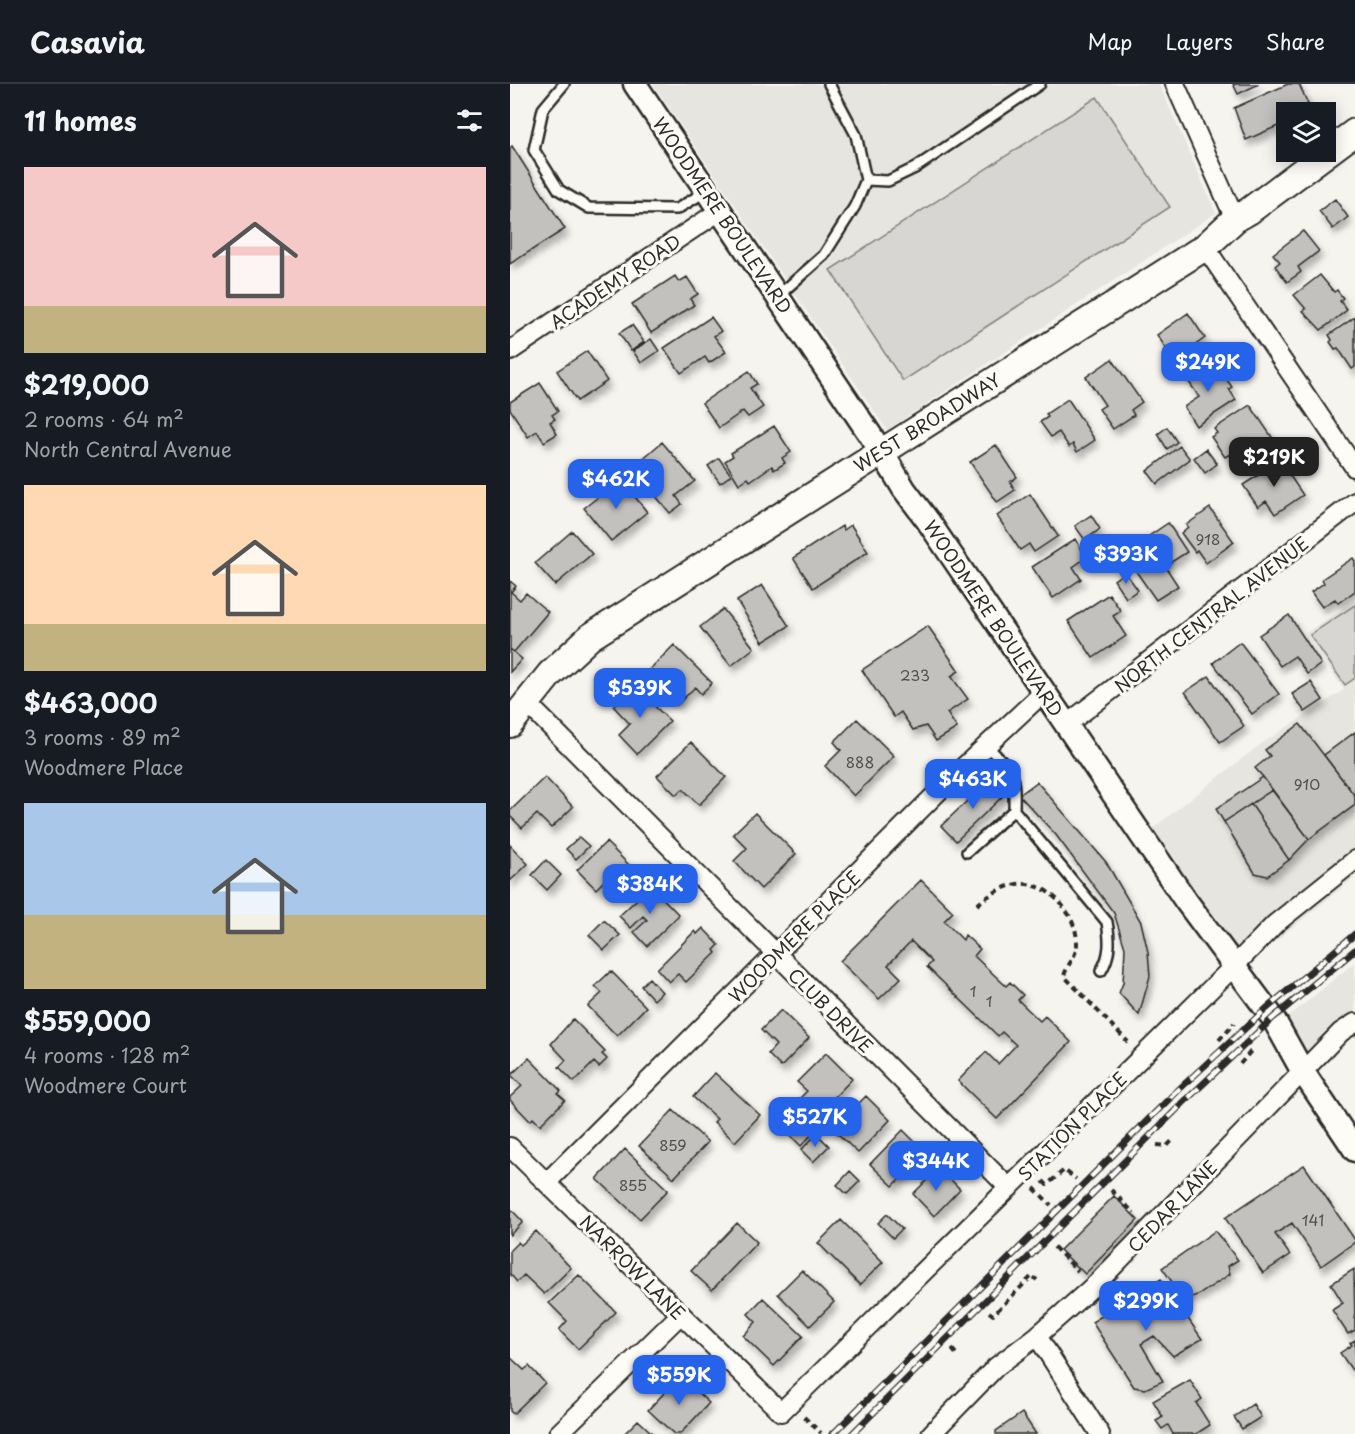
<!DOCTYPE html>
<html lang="en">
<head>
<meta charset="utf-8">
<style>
  :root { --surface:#171b24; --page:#242831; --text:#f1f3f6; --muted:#9ea1a6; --line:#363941; --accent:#2563eb }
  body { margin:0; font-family:"Playpen Sans",sans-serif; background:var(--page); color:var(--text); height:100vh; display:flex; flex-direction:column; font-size:22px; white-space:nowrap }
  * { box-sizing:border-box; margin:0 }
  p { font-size:20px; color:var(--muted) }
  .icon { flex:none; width:33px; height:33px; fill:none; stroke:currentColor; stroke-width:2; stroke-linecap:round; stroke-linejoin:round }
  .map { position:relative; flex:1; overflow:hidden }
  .side { display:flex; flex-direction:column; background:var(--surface); width:510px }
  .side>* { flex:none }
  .controls { position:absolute; left:766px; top:18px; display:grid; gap:12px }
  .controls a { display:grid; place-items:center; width:60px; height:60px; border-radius:0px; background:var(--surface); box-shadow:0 3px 15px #0003; font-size:30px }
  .price { position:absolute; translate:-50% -51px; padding:0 14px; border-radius:12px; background:var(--accent); color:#fff; font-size:20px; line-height:39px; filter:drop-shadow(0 2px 3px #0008) }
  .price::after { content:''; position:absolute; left:50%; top:36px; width:18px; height:14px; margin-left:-9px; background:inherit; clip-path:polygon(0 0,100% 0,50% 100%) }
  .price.active { background:#222; color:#fff }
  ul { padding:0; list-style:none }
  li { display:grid; align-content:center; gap:12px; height:318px; padding:0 24px }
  li span { display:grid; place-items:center; height:186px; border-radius:0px; color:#555 }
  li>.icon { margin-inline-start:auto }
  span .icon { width:108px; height:108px; fill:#fffc; stroke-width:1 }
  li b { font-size:26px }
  h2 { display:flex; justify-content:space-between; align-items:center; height:72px; padding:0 24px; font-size:26px }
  header { display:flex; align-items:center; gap:36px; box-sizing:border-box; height:84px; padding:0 30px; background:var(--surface); border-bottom:2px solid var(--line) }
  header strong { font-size:28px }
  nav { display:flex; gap:33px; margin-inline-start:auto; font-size:21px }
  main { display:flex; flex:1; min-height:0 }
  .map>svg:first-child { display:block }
</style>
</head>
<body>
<header>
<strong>Casavia</strong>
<nav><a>Map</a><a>Layers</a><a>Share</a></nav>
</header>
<main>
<section class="side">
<h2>11 homes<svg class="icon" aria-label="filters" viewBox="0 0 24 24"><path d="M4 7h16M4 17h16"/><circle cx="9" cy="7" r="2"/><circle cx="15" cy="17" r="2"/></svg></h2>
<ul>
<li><span style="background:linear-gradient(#f6c9c9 75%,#c2b280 0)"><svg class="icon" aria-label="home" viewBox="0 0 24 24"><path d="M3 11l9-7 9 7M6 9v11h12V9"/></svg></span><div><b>$219,000</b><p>2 rooms · 64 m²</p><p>North Central Avenue</p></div></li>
<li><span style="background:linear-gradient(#ffd9b3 75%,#c2b280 0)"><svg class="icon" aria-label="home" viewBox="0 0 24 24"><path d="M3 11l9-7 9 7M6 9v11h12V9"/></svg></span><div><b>$463,000</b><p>3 rooms · 89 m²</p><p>Woodmere Place</p></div></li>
<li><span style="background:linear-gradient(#a9c7e8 60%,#c2b280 0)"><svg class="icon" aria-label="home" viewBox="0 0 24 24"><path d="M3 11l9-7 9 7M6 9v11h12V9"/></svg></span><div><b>$559,000</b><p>4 rooms · 128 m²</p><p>Woodmere Court</p></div></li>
</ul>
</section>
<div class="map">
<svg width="845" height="1350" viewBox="0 0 845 1350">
  <defs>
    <filter id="shadow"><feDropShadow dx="3.5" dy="6" stdDeviation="3" flood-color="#0004"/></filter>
  </defs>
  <rect width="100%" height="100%" fill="#f5f4ef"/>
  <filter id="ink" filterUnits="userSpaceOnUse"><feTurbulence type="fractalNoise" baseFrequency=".0167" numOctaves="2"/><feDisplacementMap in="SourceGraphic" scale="12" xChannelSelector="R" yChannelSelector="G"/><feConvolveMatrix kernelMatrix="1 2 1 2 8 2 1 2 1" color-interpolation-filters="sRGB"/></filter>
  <g filter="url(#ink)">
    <path fill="#e6e5e0" d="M143,0H649L706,129L377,346Z
      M845,516V793L725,890L632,753L751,660L834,606L796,549Z
      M845,878V947L792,983L770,940Z"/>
    <path fill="#d7d6d2" stroke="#81807e" stroke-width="1.5" d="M587,13L660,123L393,297L320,186Z
      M845,521V594L835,601L800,551Z"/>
    <path fill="#c2c1be" stroke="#2b2b2b" stroke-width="1.5" filter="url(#shadow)" d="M723,0H749L728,10Z
      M778,0H789L798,20L789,24L791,27L789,28H777V38L736,56L724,24Z
      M2,62L55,145L0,180V64Z
      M825,115L838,133L823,145L809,127Z
      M793,147L809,167L788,183L791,188L777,198L765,182L770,178L763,170Z
      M810,191L824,208L827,206L833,214L830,217L837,226L811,246L793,227L796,225L784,211Z
      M165,192L169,198L177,193L188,210L180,215L184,221L141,249L122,220Z
      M678,229L695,254L664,276L647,251Z
      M201,233L211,247L204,252L216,268L199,279L195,273L171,289L154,264Z
      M845,233V283L842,285L828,264L825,265L820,258L822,256L819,251Z
      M122,241L134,258L121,267L109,249Z
      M141,255L149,267L131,279L123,267Z
      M77,267L97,297L67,317L47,287Z
      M602,275L632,318L621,326L624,331L603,345L589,325L595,321L576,293Z
      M699,276L712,295L715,293L722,303L719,305L726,316L686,342L674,323L689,313L675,292Z
      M239,287L247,300L240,304L253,323L238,333L233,327L209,344L192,319Z
      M30,299L48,327L42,331L45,335L40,338L47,350L34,358L27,347L18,353L0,325V318Z
      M558,315L585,356L567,368L563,360L559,363L549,348L541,353L530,338L538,333L536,330Z
      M740,321L762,353L744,366L740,361L722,374L720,370L715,373L701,353L707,349L704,345Z
      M264,342L281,368L272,374L275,379L264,386L262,382L240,397L238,394L229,400L215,377L223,372L221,369Z
      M657,343L667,358L657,365L648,350Z
      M152,358L185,397L166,412L172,420L160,429L144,410L153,403L131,376Z
      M486,361L507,393L500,398L505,406L487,418L460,378Z
      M670,362L680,375L647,400L637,387Z
      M696,365L707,380L695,389L684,374Z
      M209,374L221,391L210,399L198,382Z
      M770,377L793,411L765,430L756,417L748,423L733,401Z
      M111,395L137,428L101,457L74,424Z
      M520,410L548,452L524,468L519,460L510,466L487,432Z
      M700,424L724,458L696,479L687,466L685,468L671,449L678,443L676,441Z
      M581,431L590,445L575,456L565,442Z
      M658,439L677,468L655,482L668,502L646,516L623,483L627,481L617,467Z
      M341,441L358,468L303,504L283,474L332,442L334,446Z
      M62,447L82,470L45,501L25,479Z
      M565,455L577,473L563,483L571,495L543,514L522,483Z
      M843,474L845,477V507L828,519L825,515L812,523L801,508L814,499L812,495Z
      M615,488L628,506L616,514L604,496Z
      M0,497L6,502L1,508L10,516L16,509L38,528L4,568L0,565Z
      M252,501L279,542L253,558L227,517Z
      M599,510L611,527L603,532L616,552L583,574L558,537Z
      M213,525L244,564L221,582L190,543Z
      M779,531L811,580L797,590L785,572L770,582L749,551Z
      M418,542L449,587L441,592L458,615L437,629L447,644L426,657L416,642L403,646L391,628L384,633L352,586Z
      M730,558L769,610L742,630L703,579Z
      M164,561L202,599L191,610L185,603L167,621L135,590Z
      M0,565L12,575L0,588Z
      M699,592L734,642L710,658L675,608Z
      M801,598L813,616L795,628L782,610Z
      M123,601L160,637L127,670L109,651L120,640L103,622Z
      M347,635L384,672L344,712L315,682L331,666L324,658Z
      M790,640L845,712V721L799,755L753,693L745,684L760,672L755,666Z
      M845,648V712L814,671Z
      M181,658L216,693L189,721L173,705L166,711L147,692Z
      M35,693L63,723L41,744L27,730L12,744L0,732V727Z
      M753,693L762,706L714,738L706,725Z
      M480,695L495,710L446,757L431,742Z
      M527,698L596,778L631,838L638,868L640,892L629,931L609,909L613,899L615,864L604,829L546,751L509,711Z
      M762,706L799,755L779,776L741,720Z
      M741,720L779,776L757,792L745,789L714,738Z
      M245,729L286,770L251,805L224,777L237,764L223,750Z
      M69,753L79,762L66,775L56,765Z
      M96,758L124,786L103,806L94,797L86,805L67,786Z
      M0,761L18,780L0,797Z
      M36,776L51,791L37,806L22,791Z
      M411,796L443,828L434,837L453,856L455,851L470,865L464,872L496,902L500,898L513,911L508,916L530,937L535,932L561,958L487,1035L448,997L476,968L488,980L506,961L492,948L488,952L417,883L422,878L401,857L378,881L391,894L369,915L330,877Z
      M141,802L169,831L137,862L124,848L137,836L133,832L121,844L109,832Z
      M94,836L110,851L94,866L79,851Z
      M193,844L209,861L204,866L206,869L176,898L168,890L159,898L147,885L185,847L187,850Z
      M101,887L136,923L107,952L78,922L92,909L85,902Z
      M139,894L152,908L144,916L131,902Z
      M271,926L299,954L271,983L258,970L266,961L251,946Z
      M63,935L95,968L92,970L97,975L89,983L84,978L64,998L49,983L56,976L41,960Z
      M316,969L342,995L314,1024L311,1021L303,1029L289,1015L297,1007L287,998Z
      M19,974L51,1007L48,1010L55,1016L30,1041L23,1034L20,1037L0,1016V1013L12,1002L1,991Z
      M205,989L250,1031L225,1058L204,1038L207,1035L183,1013Z
      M356,1012L380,1036L348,1069L323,1045Z
      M163,1026L198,1058L164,1094L129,1062Z
      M294,1037L305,1047L291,1062L280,1051Z
      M393,1046L416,1069L383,1102L360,1080Z
      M307,1050L319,1062L303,1078L291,1066Z
      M115,1065L158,1106L130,1135L87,1095Z
      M794,1081L845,1156V1158L811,1182L782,1139L765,1150L780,1171L753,1189L715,1134Z
      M429,1084L450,1105L424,1132L403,1110Z
      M340,1087L350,1097L337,1110L327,1101Z
      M604,1112L628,1136L575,1190L550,1166Z
      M0,1124L13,1138L0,1151Z
      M377,1130L392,1145L383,1154L368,1139Z
      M331,1136L373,1178L350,1201L308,1159Z
      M227,1139L247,1158L202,1206L181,1187Z
      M26,1147L61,1184L34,1210L14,1191L7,1198L0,1190V1166L8,1158L11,1161Z
      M705,1147L728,1176L718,1182L720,1190L690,1210L679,1214L668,1206L652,1184Z
      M844,1185L845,1246L838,1250L822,1226L833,1219L821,1200Z
      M292,1186L324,1218L300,1242L268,1210Z
      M69,1191L106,1228L68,1265L49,1246L57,1237L39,1219Z
      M651,1195L692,1255L663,1272L644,1252L631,1260L653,1297L635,1305L624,1303L582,1238Z
      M253,1214L293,1252L264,1282L233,1252L246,1238L238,1230Z
      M845,1256V1285L842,1286L830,1269L842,1261L840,1259Z
      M0,1273L14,1286L19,1282L35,1299L3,1330L0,1327Z
      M170,1292L199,1319L170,1350H164L138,1326Z
      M680,1296L692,1315L686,1319L700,1341L686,1350H663L658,1341L652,1345L646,1337L653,1333L643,1317Z
      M743,1320L751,1333L732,1345L724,1333Z
      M512,1329L526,1350H486V1347Z
      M128,1336L143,1350H114Z"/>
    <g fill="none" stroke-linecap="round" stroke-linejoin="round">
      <g stroke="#2b2b2b" stroke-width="14">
        <path id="service" d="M54,0L33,25L24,66L49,106L79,124L167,125L195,108
          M356,96L378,97L405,84L530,0
          M268,212L314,171L345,122L356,96L346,51L319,0
          M477,662C503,689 505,688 504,726L597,838C600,856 601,871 591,887
          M457,768L504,726"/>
      </g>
      <g stroke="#2b2b2b" stroke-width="22">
        <path id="minor" d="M665,0L725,135
          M695,163L845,384
          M0,267L211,126
          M17,619L499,1104
          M556,641L845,418
          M0,1063L271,1328L724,882L765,840L845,776
          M37,1098L448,688L534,608
          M527,1252L590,1350
          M48,1350L171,1230
          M421,1350L486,1283L527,1252L587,1199L831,948L845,939"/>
      </g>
      <g stroke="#2b2b2b" stroke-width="27">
        <path id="tertiary" d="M125,0L371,367L394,405L418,437L676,817L763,934L793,988L845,1066"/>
      </g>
      <g stroke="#2b2b2b" stroke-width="30">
        <path id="secondary" d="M0,640L40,590L80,553L695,163L725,135L739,127L845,48"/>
      </g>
      <path stroke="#2b2b2b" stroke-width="4" stroke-dasharray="6 4.5" stroke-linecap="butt" d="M467,821C479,811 491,803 507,800C538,796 567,830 567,859C567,873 557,880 554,892L618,958
        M709,956L724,939
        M730,980L741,967
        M647,1061L657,1062L663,1056
        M533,1097L537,1101L554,1086L566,1095
        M524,1104L541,1121
        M601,1106L624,1129
        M544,1163L568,1187
        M479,1228L483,1231L522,1192L527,1196
        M442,1265L447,1271
        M294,1333L311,1349"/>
      <use href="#service" stroke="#fdfcf7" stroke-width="9"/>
      <use href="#minor" stroke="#fdfcf7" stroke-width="18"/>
      <use href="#tertiary" stroke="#fdfcf7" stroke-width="22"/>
      <use href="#secondary" stroke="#fdfcf7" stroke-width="26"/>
      <g stroke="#2b2b2b" stroke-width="7">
        <path id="rail" d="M323,1350L665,1009L756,925L845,850
          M342,1350L675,1017L763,934L845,866"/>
      </g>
      <use href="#rail" stroke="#fdfcf7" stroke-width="4.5" stroke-dasharray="14" stroke-linecap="butt"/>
    </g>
  </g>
  <g text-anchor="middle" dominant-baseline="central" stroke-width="6" stroke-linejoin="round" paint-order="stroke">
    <g font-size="15" fill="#515050">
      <text x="698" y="454">918</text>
      <text x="405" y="590">233</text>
      <text x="350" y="677">888</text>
      <text x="797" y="699">910</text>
      <text x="463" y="906">1</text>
      <text x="479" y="916">1</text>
      <text x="163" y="1060">859</text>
      <text x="123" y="1100">855</text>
      <text x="803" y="1135">141</text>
    </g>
    <g font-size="18" fill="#2b2b2b" stroke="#fdfcf7">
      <text transform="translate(213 131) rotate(56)">WOODMERE BOULEVARD</text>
      <text transform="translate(105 197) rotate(-34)">ACADEMY ROAD</text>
      <text transform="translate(417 338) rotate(-32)">WEST BROADWAY</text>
      <text transform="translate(701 530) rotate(-38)">NORTH CENTRAL AVENUE</text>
      <text transform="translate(484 534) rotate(56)">WOODMERE BOULEVARD</text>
      <text transform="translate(284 852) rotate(-45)">WOODMERE PLACE</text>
      <text transform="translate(321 926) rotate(45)">CLUB DRIVE</text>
      <text transform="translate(562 1042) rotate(-45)">STATION PLACE</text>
      <text transform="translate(662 1122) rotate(-46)">CEDAR LANE</text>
      <text transform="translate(123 1183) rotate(45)">NARROW LANE</text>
    </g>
  </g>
</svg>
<div class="controls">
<a><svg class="icon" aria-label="layers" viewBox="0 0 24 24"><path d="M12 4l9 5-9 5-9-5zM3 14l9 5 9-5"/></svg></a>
</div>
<b class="price" style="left:698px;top:309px">$249K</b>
<b class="price active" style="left:764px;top:404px">$219K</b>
<b class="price" style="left:106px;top:426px">$462K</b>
<b class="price" style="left:616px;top:501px">$393K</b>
<b class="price" style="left:130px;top:635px">$539K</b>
<b class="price" style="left:463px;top:726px">$463K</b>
<b class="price" style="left:140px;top:831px">$384K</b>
<b class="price" style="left:305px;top:1064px">$527K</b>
<b class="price" style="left:426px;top:1108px">$344K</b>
<b class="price" style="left:636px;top:1248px">$299K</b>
<b class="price" style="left:169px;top:1322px">$559K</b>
</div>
</main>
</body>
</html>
